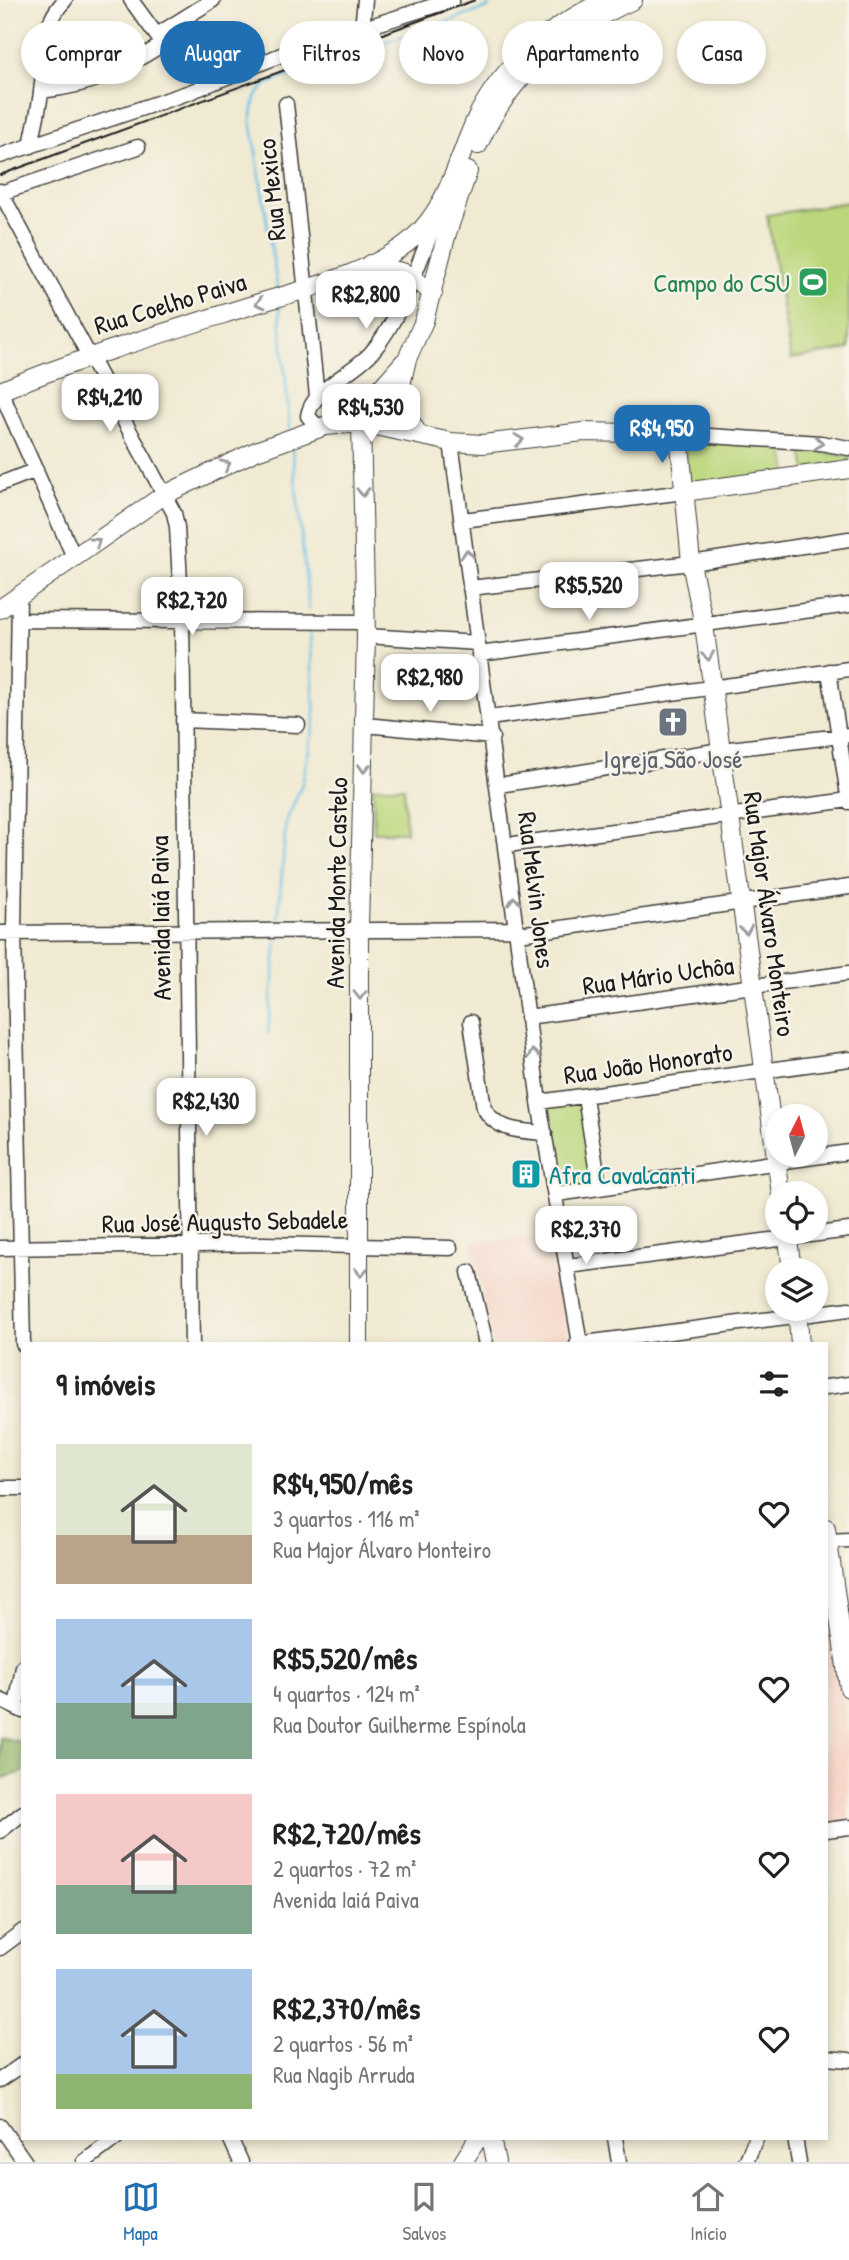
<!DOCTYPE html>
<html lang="pt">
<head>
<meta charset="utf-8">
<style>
  :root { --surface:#fff; --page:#f6f6f6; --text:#222; --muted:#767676; --line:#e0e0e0; --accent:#1f6fb2 }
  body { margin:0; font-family:"Patrick Hand",sans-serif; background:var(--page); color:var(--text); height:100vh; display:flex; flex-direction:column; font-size:26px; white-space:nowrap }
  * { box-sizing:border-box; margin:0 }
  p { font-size:23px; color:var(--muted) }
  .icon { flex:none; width:38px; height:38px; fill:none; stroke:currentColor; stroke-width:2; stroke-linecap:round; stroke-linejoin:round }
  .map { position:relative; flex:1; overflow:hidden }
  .panel { position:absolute; left:21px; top:1342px; width:807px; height:798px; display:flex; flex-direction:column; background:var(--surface); border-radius:0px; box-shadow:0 4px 10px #0003 }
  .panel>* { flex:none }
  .hud { position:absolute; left:21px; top:21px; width:808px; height:63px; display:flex; gap:14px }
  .needle { width:46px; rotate:6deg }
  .fabs { position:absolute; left:765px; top:1104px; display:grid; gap:14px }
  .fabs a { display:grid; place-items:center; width:63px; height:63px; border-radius:50%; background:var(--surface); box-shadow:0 4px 10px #0003; font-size:35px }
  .price { position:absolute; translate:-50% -60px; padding:0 16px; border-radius:14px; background:#fff; color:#222; font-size:23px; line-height:46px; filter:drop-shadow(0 2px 4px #0008) }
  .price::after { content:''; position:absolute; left:50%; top:42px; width:21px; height:16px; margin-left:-10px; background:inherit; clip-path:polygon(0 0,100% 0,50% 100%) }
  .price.on { background:var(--accent); color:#fff }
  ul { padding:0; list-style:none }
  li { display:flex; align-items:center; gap:21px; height:175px; padding:0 35px }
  li span { display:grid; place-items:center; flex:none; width:196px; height:140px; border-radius:0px; color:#555 }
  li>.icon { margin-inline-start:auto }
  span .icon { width:84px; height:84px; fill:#fffc; stroke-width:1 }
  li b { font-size:30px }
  h2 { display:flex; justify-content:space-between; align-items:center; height:84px; padding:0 35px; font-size:30px }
  .chip { padding:0 24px; border-radius:32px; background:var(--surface); box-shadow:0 4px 10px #0003; font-size:24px; line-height:63px }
  .chip.on { background:var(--accent); color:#fff }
  .dock { display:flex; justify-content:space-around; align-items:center; height:98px; border-top:2px solid var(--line); background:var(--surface); font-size:19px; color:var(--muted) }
  .dock a { display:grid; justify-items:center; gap:4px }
  .dock .on { color:var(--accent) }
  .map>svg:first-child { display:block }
</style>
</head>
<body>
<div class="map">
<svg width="849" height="2162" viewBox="0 0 849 2162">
  <rect width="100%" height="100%" fill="#f7f3e8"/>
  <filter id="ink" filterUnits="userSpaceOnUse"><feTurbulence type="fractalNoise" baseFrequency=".0143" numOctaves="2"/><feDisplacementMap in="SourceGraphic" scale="14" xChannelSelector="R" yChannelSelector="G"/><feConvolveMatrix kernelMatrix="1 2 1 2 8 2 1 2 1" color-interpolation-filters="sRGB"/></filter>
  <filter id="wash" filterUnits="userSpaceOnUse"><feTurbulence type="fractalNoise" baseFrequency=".00686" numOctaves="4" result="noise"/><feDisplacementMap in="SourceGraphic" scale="28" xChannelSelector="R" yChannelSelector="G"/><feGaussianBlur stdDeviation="1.57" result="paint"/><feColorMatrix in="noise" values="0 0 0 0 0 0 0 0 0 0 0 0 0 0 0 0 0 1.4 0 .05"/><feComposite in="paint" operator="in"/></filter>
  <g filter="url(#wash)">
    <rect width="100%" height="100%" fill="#f0ead2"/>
    <path fill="#f6d2c4" d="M551,1236L568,1338L493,1344L472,1242Z
      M826,1575L849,1747V1823L826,1827Z"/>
    <path fill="#bbd77c" stroke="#6c7a4c" stroke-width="2" d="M849,202V349L791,359L767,215Z
      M685,438L783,445L788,473L688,487Z
      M802,450L849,456V464L806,470Z
      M373,787H404L406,832H374Z
      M585,1097L599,1186L556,1191L539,1102Z"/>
    <path fill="#94b86c" stroke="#586a44" stroke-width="2" d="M0,1737L23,1743V1772L0,1779Z"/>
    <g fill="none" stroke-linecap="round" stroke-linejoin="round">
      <path stroke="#69bfe6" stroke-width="2.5" d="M278,291L251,121L255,97L267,84L347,54L488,8V0
        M279,304L290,429
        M292,447L309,609
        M278,922L286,822L302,784L315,720L310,631
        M268,1033L277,939"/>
    </g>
  </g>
  <g filter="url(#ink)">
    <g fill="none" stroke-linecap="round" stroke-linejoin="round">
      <g stroke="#3c3b37" stroke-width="17">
        <path id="minor" d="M362,28L365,0
          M157,35L213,0
          M41,91C95,85 118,72 163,44L131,0
          M286,104L317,396
          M31,146C34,128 39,110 41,92C46,57 38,28 65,0
          M0,156L190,92L286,53L452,0
          M0,191L174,513L177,527L182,619L192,1344
          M1,193L138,147
          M0,390L74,557
          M325,426L315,424L308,416C311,390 353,373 371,353C402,318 420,258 438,215
          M679,434L821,443L849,448
          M451,442L539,1102L580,1344
          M0,484L36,470
          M463,520L684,492
          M470,588L691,563L849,539
          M19,595L14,933L23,1344
          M20,620L365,622
          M366,636L478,643
          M479,654L849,605
          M829,671L849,802
          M489,718L849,669
          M183,720L298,725
          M365,725L492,737
          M499,785L721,750L849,735
          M507,845L849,800
          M0,933L518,929
          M519,934L849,887
          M527,1017L849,973
          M471,1022L484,1108C496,1131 521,1131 545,1133
          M585,1097L599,1186
          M539,1102L849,1059
          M557,1194L849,1152
          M0,1248L263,1244L450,1248
          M568,1266L849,1230
          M469,1272L486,1344
          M577,1344L849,1309
          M826,1387L849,1384
          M0,1488H23
          M828,1541L849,1540
          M0,1700L23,1711
          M16,1707L23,1667
          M826,1830L849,1827
          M0,1831L23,1813
          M0,1948L23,1931
          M826,2058L849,2060
          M0,2080L23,2064
          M0,2126L25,2162
          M230,2138L241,2162
          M615,2138L619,2162
          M795,2138L799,2162
          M84,2162L116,2138
          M746,2162L756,2138"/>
      </g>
      <g stroke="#3c3b37" stroke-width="20">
        <path id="major" d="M478,145C512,71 561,33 633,0
          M370,264L405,273L433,293
          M0,391C80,358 163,333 246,307C297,291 370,275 412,239C448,208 457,160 476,119C503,63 551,26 606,0
          M325,426L361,423L451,442L483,444L583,432L679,434L691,563L704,625L781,1194
          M419,435L402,408L401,385L407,359L424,321L447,233L468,171
          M684,492L849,469
          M0,609L164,495L256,451L325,426L353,412L373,397L404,362
          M787,1232L792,1270
          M797,1309L800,1344
          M359,1344V929L366,636L361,423
          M826,1528L849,1688
          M491,2138L496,2162
          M463,2162L478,2138"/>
      </g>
      <use href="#minor" stroke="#fff" stroke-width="14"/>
      <use href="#major" stroke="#fff" stroke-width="18"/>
      <path stroke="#1c1c1c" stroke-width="2" d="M0,175L475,0"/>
    </g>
    <defs><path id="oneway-chevron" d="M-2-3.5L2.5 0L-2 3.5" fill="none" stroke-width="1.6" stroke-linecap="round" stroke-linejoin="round" transform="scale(1.75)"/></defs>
    <g stroke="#999">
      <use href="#oneway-chevron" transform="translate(260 303) rotate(163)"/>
      <use href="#oneway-chevron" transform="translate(519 440) rotate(-7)"/>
      <use href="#oneway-chevron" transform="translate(819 443) rotate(4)"/>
      <use href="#oneway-chevron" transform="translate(226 465) rotate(-25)"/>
      <use href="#oneway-chevron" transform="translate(363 492) rotate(89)"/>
      <use href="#oneway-chevron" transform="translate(96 542) rotate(-35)"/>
      <use href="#oneway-chevron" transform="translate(467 554) rotate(-96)"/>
      <use href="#oneway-chevron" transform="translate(708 656) rotate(82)"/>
      <use href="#oneway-chevron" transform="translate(364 768) rotate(92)"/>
      <use href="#oneway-chevron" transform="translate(514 901) rotate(-97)"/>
      <use href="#oneway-chevron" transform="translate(746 930) rotate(82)"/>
      <use href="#oneway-chevron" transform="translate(360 995) rotate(90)"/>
      <use href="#oneway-chevron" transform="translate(533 1054) rotate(-98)"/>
      <use href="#oneway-chevron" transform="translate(361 1272) rotate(91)"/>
    </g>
  </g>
  <defs>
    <g id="stadium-square" transform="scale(1.575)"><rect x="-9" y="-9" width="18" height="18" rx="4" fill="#2e9e5b" stroke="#f7f3e8"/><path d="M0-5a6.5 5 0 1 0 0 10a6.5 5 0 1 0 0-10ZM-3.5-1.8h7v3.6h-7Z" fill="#fff"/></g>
    <g id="church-square" transform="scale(1.575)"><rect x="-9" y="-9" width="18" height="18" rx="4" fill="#6b7280" stroke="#f7f3e8"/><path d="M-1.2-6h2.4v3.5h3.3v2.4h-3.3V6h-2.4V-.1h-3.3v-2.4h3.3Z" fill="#fff"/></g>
    <g id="building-square" transform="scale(1.575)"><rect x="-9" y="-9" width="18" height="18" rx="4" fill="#0f9aa8" stroke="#f7f3e8"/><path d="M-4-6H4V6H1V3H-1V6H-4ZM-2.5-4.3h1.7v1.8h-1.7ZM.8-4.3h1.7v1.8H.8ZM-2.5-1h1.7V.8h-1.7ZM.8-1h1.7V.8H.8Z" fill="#fff"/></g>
  </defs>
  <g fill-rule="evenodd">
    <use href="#stadium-square" x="813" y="282"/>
    <use href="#church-square" x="673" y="722"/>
    <use href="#building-square" x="526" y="1174"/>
  </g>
  <g text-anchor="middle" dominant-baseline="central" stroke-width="5" stroke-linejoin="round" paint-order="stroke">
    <g font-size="26" fill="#1c1c1c" stroke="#f7f3e8">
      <text transform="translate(271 190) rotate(-96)">Rua Mexico</text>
      <text transform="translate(170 303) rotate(-17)">Rua Coelho Paiva</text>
      <text transform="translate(336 883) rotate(-89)">Avenida Monte Castelo</text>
      <text transform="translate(537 890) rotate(83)">Rua Melvin Jones</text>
      <text transform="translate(770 914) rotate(82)">Rua Major Álvaro Monteiro</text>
      <text transform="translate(160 918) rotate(-91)">Avenida Iaiá Paiva</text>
      <text transform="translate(658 975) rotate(-8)">Rua Mário Uchôa</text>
      <text transform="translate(648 1063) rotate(-8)">Rua João Honorato</text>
      <text transform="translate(225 1221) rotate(-1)">Rua José Augusto Sebadele</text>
    </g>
    <g font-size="26" fill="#27864d" stroke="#f7f3e8" text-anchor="end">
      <text x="790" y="282">Campo do CSU</text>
    </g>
    <g font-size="26" fill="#5b616d" stroke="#f7f3e8">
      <text x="673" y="758">Igreja São José</text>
    </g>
    <g font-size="26" fill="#0d838f" stroke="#f7f3e8" text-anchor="start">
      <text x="549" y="1174">Afra Cavalcanti</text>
    </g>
  </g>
</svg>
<div class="fabs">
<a><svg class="needle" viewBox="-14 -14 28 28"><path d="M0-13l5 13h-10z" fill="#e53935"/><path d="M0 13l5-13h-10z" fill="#767676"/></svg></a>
<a><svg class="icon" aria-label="locate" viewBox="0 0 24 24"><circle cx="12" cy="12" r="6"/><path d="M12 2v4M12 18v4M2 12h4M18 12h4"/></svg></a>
<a><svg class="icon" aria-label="layers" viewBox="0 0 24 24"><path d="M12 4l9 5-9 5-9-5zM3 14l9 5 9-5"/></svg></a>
</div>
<b class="price" style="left:366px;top:331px">R$2,800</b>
<b class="price" style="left:110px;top:434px">R$4,210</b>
<b class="price" style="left:371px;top:444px">R$4,530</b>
<b class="price on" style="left:662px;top:465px">R$4,950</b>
<b class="price" style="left:589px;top:622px">R$5,520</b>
<b class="price" style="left:192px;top:637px">R$2,720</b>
<b class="price" style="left:430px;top:714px">R$2,980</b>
<b class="price" style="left:206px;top:1138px">R$2,430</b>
<b class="price" style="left:586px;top:1266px">R$2,370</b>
<div class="hud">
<a class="chip">Comprar</a>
<a class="chip on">Alugar</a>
<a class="chip">Filtros</a>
<a class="chip">Novo</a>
<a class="chip">Apartamento</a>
<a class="chip">Casa</a>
</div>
<section class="panel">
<h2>9 imóveis<svg class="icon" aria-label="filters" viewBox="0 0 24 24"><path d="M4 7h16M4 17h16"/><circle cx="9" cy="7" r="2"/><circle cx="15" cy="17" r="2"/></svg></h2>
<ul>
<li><span style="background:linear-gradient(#dfe7d0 65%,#b9a48a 0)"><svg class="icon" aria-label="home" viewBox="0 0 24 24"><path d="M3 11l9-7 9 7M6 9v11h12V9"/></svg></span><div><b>R$4,950/mês</b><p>3 quartos · 116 m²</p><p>Rua Major Álvaro Monteiro</p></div><svg class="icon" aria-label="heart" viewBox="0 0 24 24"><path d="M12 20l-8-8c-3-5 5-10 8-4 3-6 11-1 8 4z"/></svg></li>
<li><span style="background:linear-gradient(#a9c7e8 60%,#7fa58c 0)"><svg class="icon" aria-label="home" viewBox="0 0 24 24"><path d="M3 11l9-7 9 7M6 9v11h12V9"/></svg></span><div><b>R$5,520/mês</b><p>4 quartos · 124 m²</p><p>Rua Doutor Guilherme Espínola</p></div><svg class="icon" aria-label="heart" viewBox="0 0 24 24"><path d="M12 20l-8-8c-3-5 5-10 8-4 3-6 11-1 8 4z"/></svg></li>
<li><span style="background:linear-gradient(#f6c9c9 65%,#7fa58c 0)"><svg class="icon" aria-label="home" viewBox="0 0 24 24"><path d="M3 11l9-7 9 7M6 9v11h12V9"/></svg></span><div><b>R$2,720/mês</b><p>2 quartos · 72 m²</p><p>Avenida Iaiá Paiva</p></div><svg class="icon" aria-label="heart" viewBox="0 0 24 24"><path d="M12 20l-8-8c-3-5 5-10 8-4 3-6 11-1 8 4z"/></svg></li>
<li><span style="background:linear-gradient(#a9c7e8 75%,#8fb573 0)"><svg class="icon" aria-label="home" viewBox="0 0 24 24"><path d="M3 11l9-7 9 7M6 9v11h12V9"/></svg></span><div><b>R$2,370/mês</b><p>2 quartos · 56 m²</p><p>Rua Nagib Arruda</p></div><svg class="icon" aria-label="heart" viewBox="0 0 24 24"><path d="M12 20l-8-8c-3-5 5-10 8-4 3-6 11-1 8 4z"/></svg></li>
</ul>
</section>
</div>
<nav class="dock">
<a class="on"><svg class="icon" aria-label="map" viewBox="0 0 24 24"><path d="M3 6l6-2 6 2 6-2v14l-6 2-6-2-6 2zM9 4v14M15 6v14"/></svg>Mapa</a>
<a><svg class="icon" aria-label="saved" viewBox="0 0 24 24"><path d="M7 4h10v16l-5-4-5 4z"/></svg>Salvos</a>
<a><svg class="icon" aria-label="home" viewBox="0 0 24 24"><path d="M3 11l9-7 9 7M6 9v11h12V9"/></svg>Início</a>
</nav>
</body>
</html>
